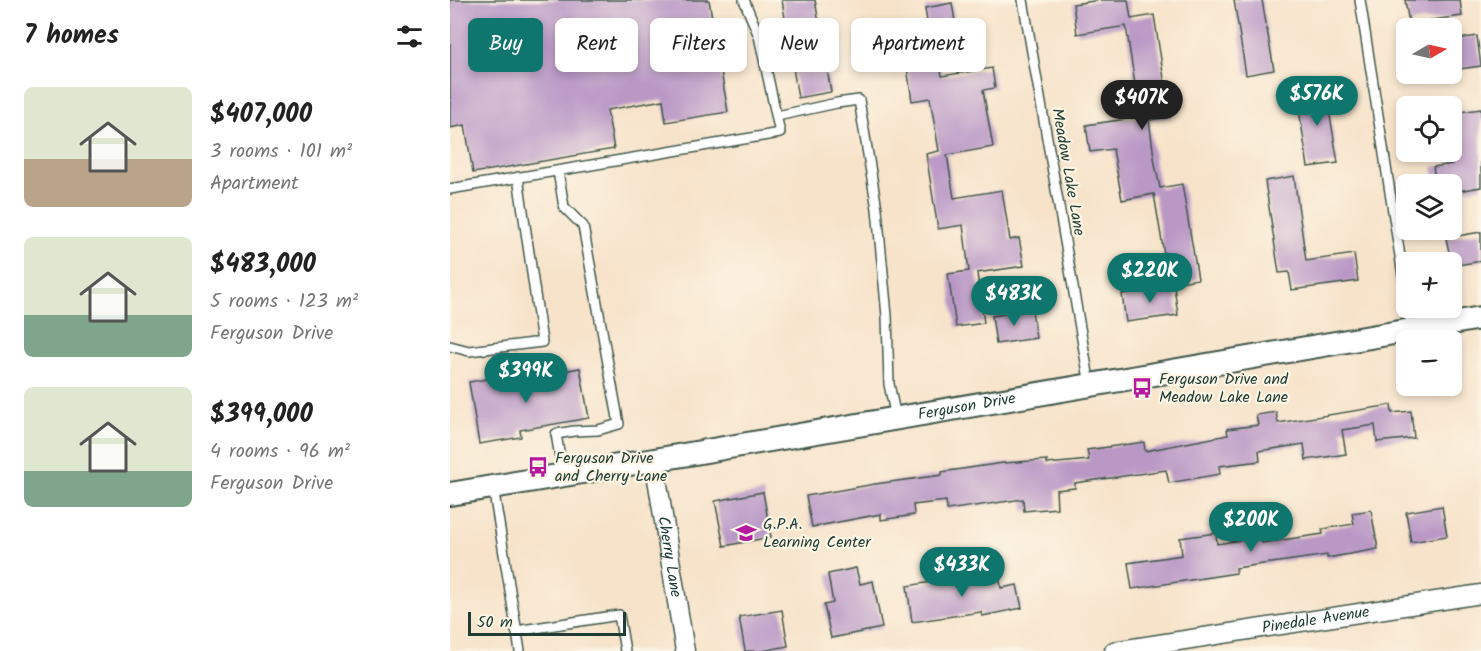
<!DOCTYPE html>
<html lang="en">
<head>
<meta charset="utf-8">
<style>
  :root { --surface:#fff; --page:#f2f2f2; --text:#222; --muted:#767676; --accent:#0f766e }
  body { margin:0; font-family:Kalam,sans-serif; background:var(--page); color:var(--text); height:100vh; display:flex; flex-direction:column; font-size:22px; white-space:nowrap }
  * { box-sizing:border-box; margin:0 }
  p { font-size:20px; color:var(--muted) }
  .icon { flex:none; width:33px; height:33px; fill:none; stroke:currentColor; stroke-width:2; stroke-linecap:round; stroke-linejoin:round }
  .map { position:relative; flex:1; overflow:hidden }
  .sheet { display:flex; flex-direction:column; background:var(--surface); width:450px }
  .sheet>* { flex:none }
  .hud { position:absolute; left:18px; top:18px; width:570px; height:54px; display:flex; gap:12px }
  .needle { width:39px; rotate:81deg }
  .controls { position:absolute; left:946px; top:18px; display:grid; gap:12px }
  .controls a { display:grid; place-items:center; width:66px; height:66px; border-radius:9px; background:var(--surface); box-shadow:0 3px 9px #0003; font-size:30px }
  .scale { position:absolute; left:18px; bottom:15px; width:158px; box-sizing:border-box; padding-left:6px; border:3px solid #1f3d34; border-top:0; font-size:16px; line-height:21px; white-space:nowrap; color:#1f3d34; -webkit-text-stroke:4px #fcf5e5; paint-order:stroke }
  .price { position:absolute; translate:-50% -51px; padding:0 14px; border-radius:21px; background:var(--accent); color:#fff; font-size:20px; line-height:39px; filter:drop-shadow(0 2px 3px #0008) }
  .price::after { content:''; position:absolute; left:50%; top:36px; width:18px; height:14px; margin-left:-9px; background:inherit; clip-path:polygon(0 0,100% 0,50% 100%) }
  .price.selected { background:#222; color:#fff }
  ul { padding:0; list-style:none }
  li { display:flex; align-items:center; gap:18px; height:150px; padding:0 24px }
  li span { display:grid; place-items:center; flex:none; width:168px; height:120px; border-radius:9px; color:#555 }
  li>.icon { margin-inline-start:auto }
  span .icon { width:72px; height:72px; fill:#fffc; stroke-width:1 }
  li b { font-size:26px }
  h2 { display:flex; justify-content:space-between; align-items:center; height:72px; padding:0 24px; font-size:26px }
  .chip { padding:0 21px; border-radius:9px; background:var(--surface); box-shadow:0 3px 9px #0003; font-size:21px; line-height:54px }
  .chip.selected { background:var(--accent); color:#fff }
  main { display:flex; flex:1; min-height:0 }
  .map>svg:first-child { display:block }
</style>
</head>
<body>
<main>
<section class="sheet">
<h2>7 homes<svg class="icon" aria-label="filters" viewBox="0 0 24 24"><path d="M4 7h16M4 17h16"/><circle cx="9" cy="7" r="2"/><circle cx="15" cy="17" r="2"/></svg></h2>
<ul>
<li><span style="background:linear-gradient(#dfe7d0 60%,#b9a48a 0)"><svg class="icon" aria-label="home" viewBox="0 0 24 24"><path d="M3 11l9-7 9 7M6 9v11h12V9"/></svg></span><div><b>$407,000</b><p>3 rooms · 101 m²</p><p>Apartment</p></div></li>
<li><span style="background:linear-gradient(#dfe7d0 65%,#7fa58c 0)"><svg class="icon" aria-label="home" viewBox="0 0 24 24"><path d="M3 11l9-7 9 7M6 9v11h12V9"/></svg></span><div><b>$483,000</b><p>5 rooms · 123 m²</p><p>Ferguson Drive</p></div></li>
<li><span style="background:linear-gradient(#dfe7d0 70%,#7fa58c 0)"><svg class="icon" aria-label="home" viewBox="0 0 24 24"><path d="M3 11l9-7 9 7M6 9v11h12V9"/></svg></span><div><b>$399,000</b><p>4 rooms · 96 m²</p><p>Ferguson Drive</p></div></li>
</ul>
</section>
<div class="map">
<svg width="1031" height="651" viewBox="0 0 1031 651">
  <rect width="100%" height="100%" fill="#fcf5e5"/>
  <filter id="ink" filterUnits="userSpaceOnUse"><feTurbulence type="fractalNoise" baseFrequency=".0167" numOctaves="2"/><feDisplacementMap in="SourceGraphic" scale="12" xChannelSelector="R" yChannelSelector="G"/><feConvolveMatrix kernelMatrix="1 2 1 2 8 2 1 2 1" color-interpolation-filters="sRGB"/></filter>
  <filter id="wash" filterUnits="userSpaceOnUse"><feTurbulence type="fractalNoise" baseFrequency=".008" numOctaves="4" result="noise"/><feDisplacementMap in="SourceGraphic" scale="24" xChannelSelector="R" yChannelSelector="G"/><feGaussianBlur stdDeviation="1.35" result="paint"/><feColorMatrix in="noise" values="0 0 0 0 0 0 0 0 0 0 0 0 0 0 0 0 0 1.4 0 .05"/><feComposite in="paint" operator="in"/></filter>
  <g filter="url(#wash)">
    <rect width="100%" height="100%" fill="#f7e3ca"/>
    <g id="blocks">
      <path fill="#b998c6" d="M0,0H259L278,112L216,122L213,100L157,110L164,149L23,173L15,125L0,128Z
        M332,0H365L381,92L348,98Z
        M651,0H678L681,19L704,15L720,117L699,120L705,164L710,188L732,184L748,279L719,284L704,194L672,200L663,149L640,152L636,125L690,117L676,26L627,34L623,4Z
        M784,0H812L824,70L796,75Z
        M955,0H1010L1012,16L959,23Z
        M502,3L506,28L485,31L492,76L542,68L545,88L533,90L543,147L497,155L504,198L552,190L560,240L569,238L574,266L527,273L534,323L506,327L498,274L519,271L513,225L488,229L476,154L489,151L480,98L462,101L452,33L478,29L475,8Z
        M1027,36L1031,66L1002,70V40Z
        M875,86L888,163L858,167L846,90Z
        M1031,109V187L1002,192V184H986L983,167L1002,164V113Z
        M844,176L856,261L904,254L908,281L842,290L839,272L829,273L815,181Z
        M1031,232V261L1002,266L996,238Z
        M724,286L728,315L676,322L672,294Z
        M582,310L586,338L546,344L542,316Z
        M130,368L139,418L70,430L71,437L29,444L19,382L60,375L61,381Z
        M941,405L942,413L961,411L964,438L927,442L925,425L892,430L896,454L856,460L854,444L809,451L810,461L769,466L770,474L719,483L716,470L625,483V488L606,490L607,508L574,511L573,499L497,510L496,501L463,505L464,515L431,520V514L362,527L356,496L425,484L492,475V472L553,463L597,460V464L639,460L637,450L694,442L695,451L778,435L777,429L808,425L806,415L826,412L828,423Z
        M313,492L321,537L274,546L265,501Z
        M992,506L997,536L961,542L956,512Z
        M921,510L928,549L877,558V555L786,568V573L682,589L678,563L732,555L730,538L766,533L767,544L811,537L812,543L873,534L872,529L904,524L902,513Z
        M406,568L410,584L423,581L432,628L381,638L374,605L383,603L378,574Z
        M549,574L551,588L567,585L572,608L532,616L531,612L462,622L457,586L499,579L500,583Z
        M332,610L338,646L312,651H295L289,617Z"/>
    </g>
  </g>
  <g filter="url(#ink)">
    <use href="#blocks" fill-opacity="0" stroke="#3f564a" stroke-width="1.5"/>
    <g fill="none" stroke-linecap="round" stroke-linejoin="round">
      <g stroke="#3f564a" stroke-width="12">
        <path id="service" d="M573,0L640,385
          M910,0L957,301
          M327,116L387,103L409,100L427,209L437,316L439,384L446,418
          M108,171L114,207L133,226L169,424L148,430L124,431L106,434L113,475
          M0,189L330,133L309,36L294,0
          M958,308L962,330
          M0,346L19,351L92,342L68,177
          M43,487L70,651
          M66,631L169,615L175,651"/>
      </g>
      <g stroke="#3f564a" stroke-width="21">
        <g id="minor">
          <path id="s1" d="M204,460L235,651"/>
          <path id="s2" d="M664,651L1031,594"/>
        </g>
      </g>
      <g stroke="#3f564a" stroke-width="26">
        <g id="tertiary">
          <path id="s3" d="M0,494L204,460L1031,318"/>
        </g>
      </g>
      <use href="#service" stroke="#fff" stroke-width="9"/>
      <use href="#minor" stroke="#fff" stroke-width="18"/>
      <use href="#tertiary" stroke="#fff" stroke-width="22"/>
    </g>
  </g>
  <defs>
    <g id="bus-bare" transform="scale(1.62)"><path d="M-5-6H5V4H4V6H2V4H-2V6H-4V4H-5ZM-3.5-4V0h7V-4ZM-3.5 1.2v1.5H-2V1.2ZM2 1.2v1.5H3.5V1.2Z" fill="#b5179e" stroke="#fcf5e5" stroke-width="2.5" paint-order="stroke"/></g>
    <g id="school-bare" transform="scale(1.62)"><path d="M0-5L7-2L0 1L-7-2ZM-4 1L0 2.5L4 1V4Q0 6-4 4Z" fill="#b5179e" stroke="#fcf5e5" stroke-width="2.5" paint-order="stroke"/></g>
  </defs>
  <g fill-rule="evenodd">
    <use href="#bus-bare" x="692" y="388"/>
    <use href="#bus-bare" x="88" y="467"/>
    <use href="#school-bare" x="296" y="533"/>
  </g>
  <g text-anchor="middle" dominant-baseline="central" stroke-width="4.5" stroke-linejoin="round" paint-order="stroke">
    <g font-size="16" fill="#1f3d34" stroke="#fcf5e5">
      <text transform="translate(618 172) rotate(80)">Meadow Lake Lane</text>
      <text stroke="none"><textPath href="#s3" startOffset="524">Ferguson Drive</textPath></text>
      <text stroke="none"><textPath href="#s1" startOffset="98">Cherry Lane</textPath></text>
      <text stroke="none"><textPath href="#s2" startOffset="204">Pinedale Avenue</textPath></text>
    </g>
    <g font-size="16" fill="#1f3d34" stroke="#fcf5e5" text-anchor="start">
      <text x="709" y="379">Ferguson Drive and<tspan x="709" dy="18">Meadow Lake Lane</tspan></text>
      <text x="105" y="458">Ferguson Drive<tspan x="105" dy="18">and Cherry Lane</tspan></text>
      <text x="313" y="524">G.P.A.<tspan x="313" dy="18">Learning Center</tspan></text>
    </g>
  </g>
</svg>
<div class="controls">
<a><svg class="needle" viewBox="-14 -14 28 28"><path d="M0-13l5 13h-10z" fill="#e53935"/><path d="M0 13l5-13h-10z" fill="#767676"/></svg></a>
<a><svg class="icon" aria-label="locate" viewBox="0 0 24 24"><circle cx="12" cy="12" r="6"/><path d="M12 2v4M12 18v4M2 12h4M18 12h4"/></svg></a>
<a><svg class="icon" aria-label="layers" viewBox="0 0 24 24"><path d="M12 4l9 5-9 5-9-5zM3 14l9 5 9-5"/></svg></a>
<a>+</a>
<a>−</a>
</div>
<div class="scale">50 m</div>
<b class="price" style="left:867px;top:127px">$576K</b>
<b class="price selected" style="left:692px;top:131px">$407K</b>
<b class="price" style="left:700px;top:304px">$220K</b>
<b class="price" style="left:564px;top:327px">$483K</b>
<b class="price" style="left:76px;top:404px">$399K</b>
<b class="price" style="left:801px;top:553px">$200K</b>
<b class="price" style="left:512px;top:598px">$433K</b>
<div class="hud">
<a class="chip selected">Buy</a>
<a class="chip">Rent</a>
<a class="chip">Filters</a>
<a class="chip">New</a>
<a class="chip">Apartment</a>
</div>
</div>
</main>
</body>
</html>
